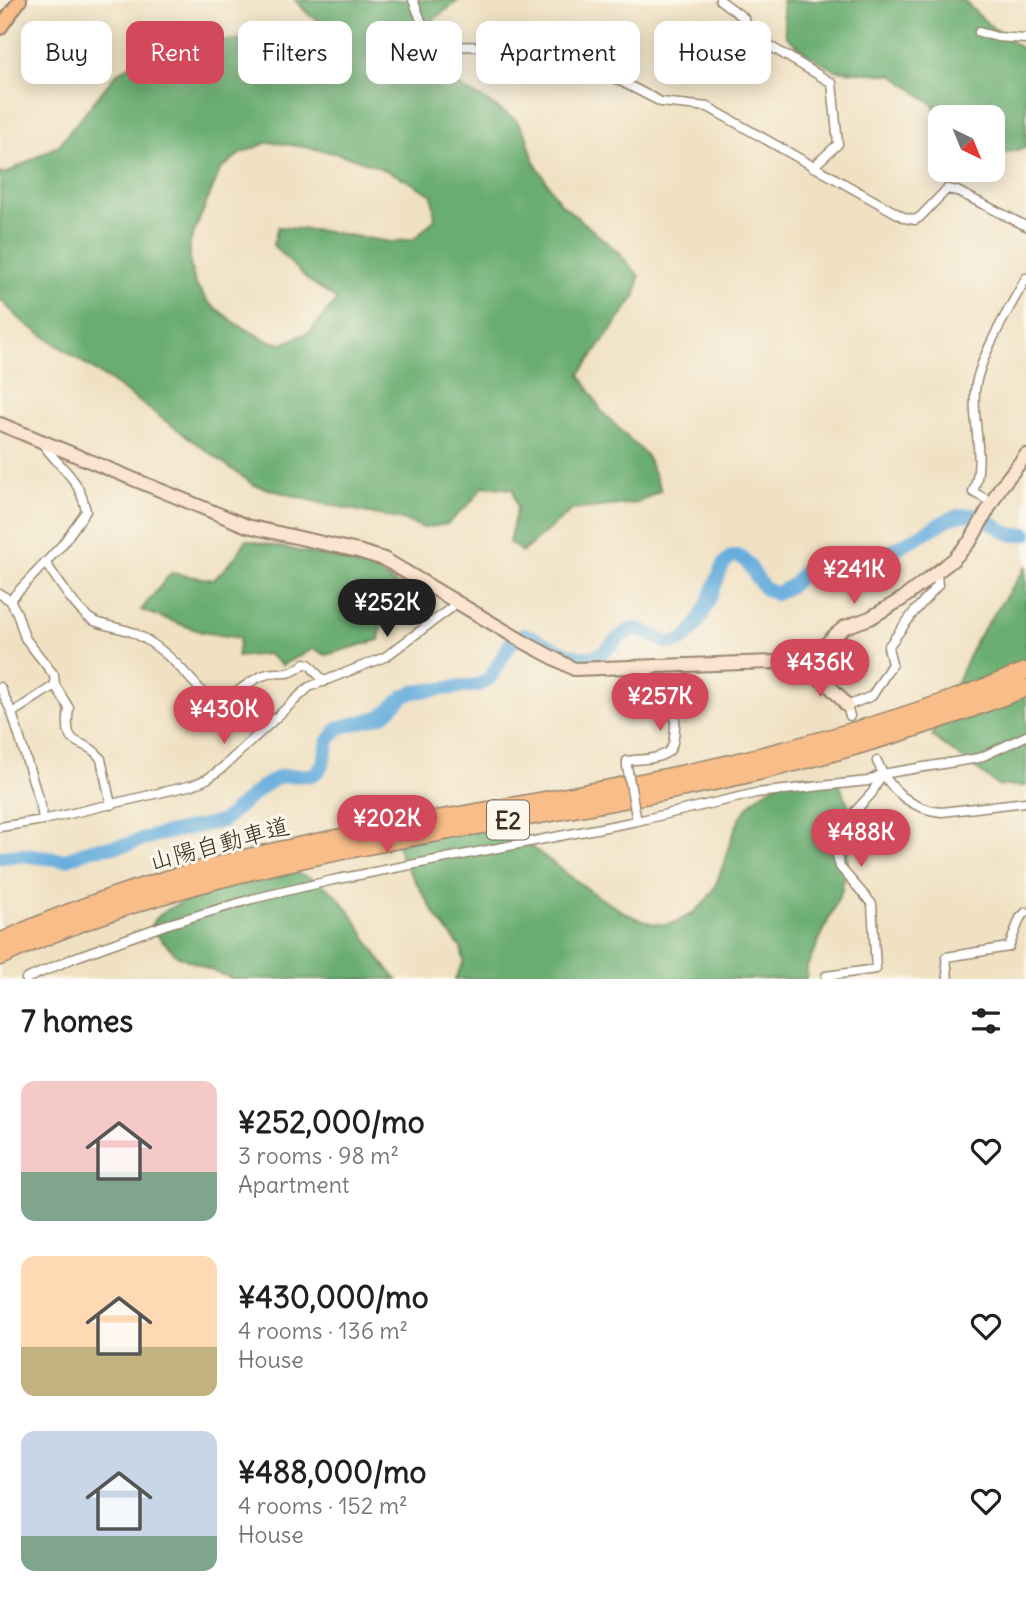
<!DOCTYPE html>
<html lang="en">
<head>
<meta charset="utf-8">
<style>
  :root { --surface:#fff; --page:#f2f2f2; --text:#202124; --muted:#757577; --accent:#d1495b }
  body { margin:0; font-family:Delius,"Klee One",sans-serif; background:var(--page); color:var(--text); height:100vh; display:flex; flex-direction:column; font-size:26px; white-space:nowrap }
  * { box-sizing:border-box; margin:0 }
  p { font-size:23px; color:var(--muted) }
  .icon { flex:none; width:38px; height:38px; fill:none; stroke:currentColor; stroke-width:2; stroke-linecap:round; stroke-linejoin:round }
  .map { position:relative; height:979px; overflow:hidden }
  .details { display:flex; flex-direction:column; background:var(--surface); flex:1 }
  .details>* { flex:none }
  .hud { position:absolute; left:21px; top:21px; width:985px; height:63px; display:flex; gap:14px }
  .needle { width:46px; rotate:137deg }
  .buttons { position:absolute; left:928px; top:105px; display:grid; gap:14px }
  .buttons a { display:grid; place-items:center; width:77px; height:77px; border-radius:14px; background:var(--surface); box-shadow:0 4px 18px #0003; font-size:35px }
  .price { position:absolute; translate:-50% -60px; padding:0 16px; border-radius:24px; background:var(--accent); color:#fff; font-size:23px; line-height:46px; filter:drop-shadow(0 2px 4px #0008) }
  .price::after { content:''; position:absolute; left:50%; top:42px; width:21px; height:16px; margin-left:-10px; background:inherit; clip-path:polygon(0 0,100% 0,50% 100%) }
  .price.current { background:#222; color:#fff }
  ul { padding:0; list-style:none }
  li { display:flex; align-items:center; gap:21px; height:175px; padding:0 21px }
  li span { display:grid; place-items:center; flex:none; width:196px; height:140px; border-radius:14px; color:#555 }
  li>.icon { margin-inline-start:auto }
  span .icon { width:84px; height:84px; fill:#fffc; stroke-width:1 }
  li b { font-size:30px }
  h2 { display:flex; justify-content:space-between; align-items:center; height:84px; padding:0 21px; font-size:30px }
  .tag { padding:0 24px; border-radius:14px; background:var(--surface); box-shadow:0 4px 18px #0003; font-size:24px; line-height:63px }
  .tag.current { background:var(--accent); color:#fff }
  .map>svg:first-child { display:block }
</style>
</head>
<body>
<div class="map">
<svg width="1026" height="979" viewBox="0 0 1026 979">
  <rect width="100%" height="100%" fill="#fbf7ec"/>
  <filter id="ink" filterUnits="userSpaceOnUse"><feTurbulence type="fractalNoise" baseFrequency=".0143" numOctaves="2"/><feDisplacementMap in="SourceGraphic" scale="14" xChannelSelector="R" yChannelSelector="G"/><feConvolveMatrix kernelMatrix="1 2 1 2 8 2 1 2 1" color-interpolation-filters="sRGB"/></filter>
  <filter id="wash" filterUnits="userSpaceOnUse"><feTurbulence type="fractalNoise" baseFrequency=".00686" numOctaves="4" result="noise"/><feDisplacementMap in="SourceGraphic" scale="28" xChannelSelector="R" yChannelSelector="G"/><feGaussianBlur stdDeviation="1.57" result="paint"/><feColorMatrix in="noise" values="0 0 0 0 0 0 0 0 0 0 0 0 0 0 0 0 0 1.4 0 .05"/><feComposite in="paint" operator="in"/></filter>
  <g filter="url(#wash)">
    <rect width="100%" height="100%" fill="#f0e1c3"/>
    <path fill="#6bad71" stroke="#536c48" stroke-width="2" fill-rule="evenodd" d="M295,0H459L424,27L422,36L427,48L449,77L466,91L481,98L516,120L526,135L534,161L559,202L617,251L639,276L636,295L580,374L602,412L646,455L661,490L637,503L572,510L522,552L509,542L517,508L513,489L483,486L471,502L447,524L424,528L403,520L321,503L254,485L119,387L22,321L0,299V173H7L59,145L117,73L164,46L261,38L312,52L338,42L334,28L309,15ZM269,142C331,149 379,161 432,195L435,219L414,239L391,242L322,231L278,227L273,245L308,280L337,300L311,331L283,344L266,340L238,325L209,303L195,284L190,263V242L220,170L241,153Z
      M782,0H963L987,23L1026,52V148L1005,153L992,151V117H940V121L933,104L893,75L835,70L806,53L786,36Z
      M246,540L347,561L376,571L403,589L386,602L379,640L326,655L313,649L282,665L267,654L237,657L240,638L202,632L141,610L171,573L214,580L236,556Z
      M1026,567V786H999L932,736L976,640Z
      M801,775L838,781L849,807L848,859L842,890L807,967L806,979H455L464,961L461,948L439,920L401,858L395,837C399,828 404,816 413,811C482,773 586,913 656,924C669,926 675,923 686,917C728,896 721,841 747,808C760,792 781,779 801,775Z
      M294,873C354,886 359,944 397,979H233L178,956L150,928C162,895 261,881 294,873Z"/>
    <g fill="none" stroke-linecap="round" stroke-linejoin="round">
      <path stroke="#66addc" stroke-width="14" d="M0,857L21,855L65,860L92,849L126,845L153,836L223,821L262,787L277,778L283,776L311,775L318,771L323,764L328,742L338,728L382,716L404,696L413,692L479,685L490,678L510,644L523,634C549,641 578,670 605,651C613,644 624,630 635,629C648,629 658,642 671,643C697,645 714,585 723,565C741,540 752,573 762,585C765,590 770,592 776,594L792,585L808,567L875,560L951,518C994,504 994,541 1026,534"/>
    </g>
  </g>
  <g filter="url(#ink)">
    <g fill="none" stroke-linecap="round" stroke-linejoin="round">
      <g stroke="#968670" stroke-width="11">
        <path id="street" d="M413,0L426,33L440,46L520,47L585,63L661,102L708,107L905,218L915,220L920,217L947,189L957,191L1026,226
          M720,0L744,18L749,29L758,39L832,83L838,144L813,167
          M979,32L997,37L1026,39
          M993,503L973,492C986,459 972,425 975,391C978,358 1010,308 1026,278
          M45,562C58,580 71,603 89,618C99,626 121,627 134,633C166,648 188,676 211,702L219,705C233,697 246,682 262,676C280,668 285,681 305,663L310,665L324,682
          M0,594L10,600L17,613L25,638L54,675L55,685L69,708C62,754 85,735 101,759L111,805
          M10,600L62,545L86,511C79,476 61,470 42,443
          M0,687L12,713L41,807L43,820
          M12,713L55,685
          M850,716L847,706L872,696L892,664L888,647L914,612L938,585L937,574
          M877,761C888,789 912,810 942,812L1026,802
          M627,766V761C639,759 659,760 669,751C676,745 676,712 674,703C673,699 669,693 666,689C659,680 648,677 642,667
          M0,827L43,820L193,785L207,779L221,769L309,687L385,657L451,608L456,601
          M26,979L76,957L165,925L252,899L333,880L637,821L756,793L868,781L882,774L979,758L1026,736
          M826,979V976L876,969L872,904L840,867L834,844L836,832L872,793L882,774
          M948,979L946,957L1009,947L1020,918L1026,912"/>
      </g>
      <g stroke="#968670" stroke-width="16">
        <path id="secondary" d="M0,424L247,526L358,551L384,559L522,641L574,669L775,662C808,668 827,679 847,706
          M809,673L825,645L834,636L845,627L870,618L902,599L954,559L971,540L1000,488L1026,455"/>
      </g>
      <g stroke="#968670" stroke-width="16">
        <path id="primary" d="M0,28L20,0"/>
      </g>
      <g stroke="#968670" stroke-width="19">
        <path id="highway" d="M0,942C193,850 408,827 615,787C755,761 894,725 1026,671
          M0,957C223,852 471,834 709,783C817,760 924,729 1026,688"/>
      </g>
      <use href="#street" stroke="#fff" stroke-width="8"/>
      <use href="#secondary" stroke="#fce5d0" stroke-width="12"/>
      <use href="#primary" stroke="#f8bd89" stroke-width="12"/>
      <use href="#highway" stroke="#f8bd89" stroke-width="16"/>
      <g stroke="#968670" stroke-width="11" stroke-linecap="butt">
        <path id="street-bridge" d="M627,766L636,816"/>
      </g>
      <use href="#street-bridge" stroke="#fff" stroke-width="8"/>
    </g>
  </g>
  <g text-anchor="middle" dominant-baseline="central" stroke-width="6" stroke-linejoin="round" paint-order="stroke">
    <rect fill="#fbf7ec" stroke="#75685c" stroke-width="2" x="487" y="800.5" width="42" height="39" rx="5"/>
    <g font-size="23" font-weight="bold" fill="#3b2a1e">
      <text x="508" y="820">E2</text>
    </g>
    <g font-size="24" fill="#3b2a1e" stroke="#fbf7ec">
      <text transform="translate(219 843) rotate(-15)">山陽自動車道</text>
    </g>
  </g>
</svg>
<div class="buttons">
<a><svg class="needle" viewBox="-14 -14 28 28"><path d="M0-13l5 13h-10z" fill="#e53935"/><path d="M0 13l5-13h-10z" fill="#757577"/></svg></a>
</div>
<b class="price" style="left:854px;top:606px">¥241K</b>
<b class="price current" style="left:387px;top:639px">¥252K</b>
<b class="price" style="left:820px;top:699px">¥436K</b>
<b class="price" style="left:660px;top:733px">¥257K</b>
<b class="price" style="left:224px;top:746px">¥430K</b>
<b class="price" style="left:387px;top:855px">¥202K</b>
<b class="price" style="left:861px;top:869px">¥488K</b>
<div class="hud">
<a class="tag">Buy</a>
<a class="tag current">Rent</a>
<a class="tag">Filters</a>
<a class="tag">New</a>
<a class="tag">Apartment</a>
<a class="tag">House</a>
</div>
</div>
<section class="details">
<h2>7 homes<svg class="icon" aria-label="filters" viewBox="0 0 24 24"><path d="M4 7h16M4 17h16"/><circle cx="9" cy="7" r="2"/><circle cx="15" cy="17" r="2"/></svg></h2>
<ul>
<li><span style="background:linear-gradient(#f6c9c9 65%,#7fa58c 0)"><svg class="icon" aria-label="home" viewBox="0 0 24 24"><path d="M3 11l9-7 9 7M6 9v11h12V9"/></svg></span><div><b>¥252,000/mo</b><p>3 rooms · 98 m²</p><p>Apartment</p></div><svg class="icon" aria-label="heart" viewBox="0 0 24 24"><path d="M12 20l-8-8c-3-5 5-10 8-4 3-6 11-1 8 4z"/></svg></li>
<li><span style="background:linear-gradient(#ffd9b3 65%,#c2b280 0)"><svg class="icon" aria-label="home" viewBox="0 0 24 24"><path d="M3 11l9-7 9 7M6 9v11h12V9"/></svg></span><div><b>¥430,000/mo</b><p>4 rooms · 136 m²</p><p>House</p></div><svg class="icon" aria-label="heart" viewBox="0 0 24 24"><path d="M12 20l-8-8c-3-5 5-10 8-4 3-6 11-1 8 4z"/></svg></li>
<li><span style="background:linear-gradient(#c9d6e8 75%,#7fa58c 0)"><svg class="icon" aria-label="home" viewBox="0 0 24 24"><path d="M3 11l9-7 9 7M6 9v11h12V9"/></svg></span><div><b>¥488,000/mo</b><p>4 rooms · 152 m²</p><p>House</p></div><svg class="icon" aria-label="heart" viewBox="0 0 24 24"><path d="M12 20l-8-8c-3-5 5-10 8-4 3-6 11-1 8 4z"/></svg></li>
</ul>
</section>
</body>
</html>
